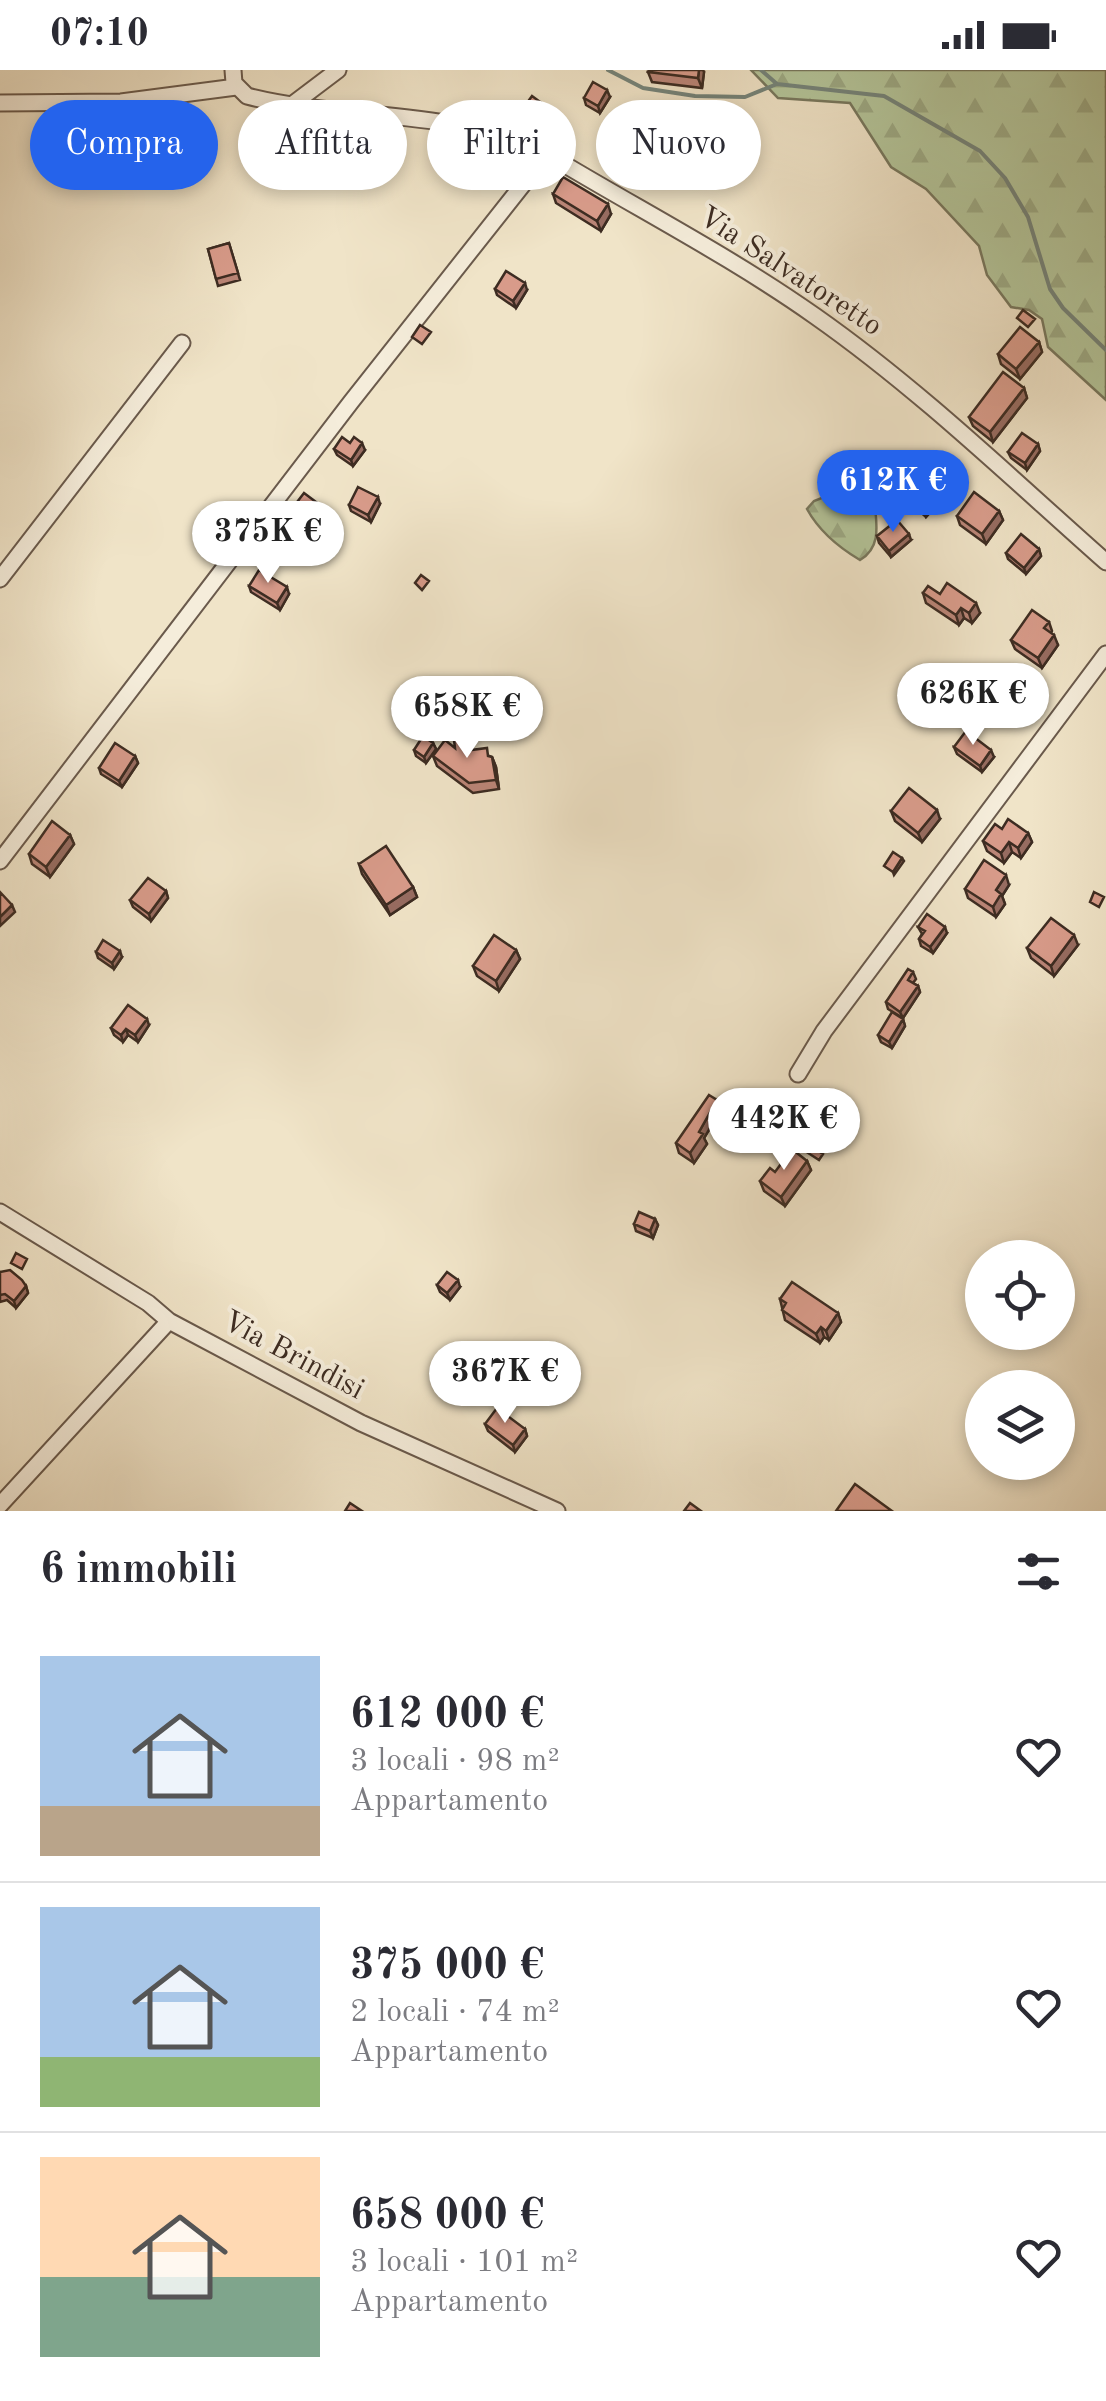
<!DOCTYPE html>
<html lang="it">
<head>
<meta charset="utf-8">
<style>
  :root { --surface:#fff; --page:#f7f7f7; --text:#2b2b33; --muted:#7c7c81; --line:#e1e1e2; --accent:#2563eb }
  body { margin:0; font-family:"Old Standard TT",serif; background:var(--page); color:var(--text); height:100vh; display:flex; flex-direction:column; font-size:38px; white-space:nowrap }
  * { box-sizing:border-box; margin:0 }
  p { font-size:32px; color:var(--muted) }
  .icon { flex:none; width:55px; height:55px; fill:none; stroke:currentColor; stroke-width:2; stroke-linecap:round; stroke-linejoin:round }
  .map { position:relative; height:1441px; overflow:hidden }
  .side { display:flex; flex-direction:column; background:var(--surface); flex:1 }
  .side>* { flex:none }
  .banner { position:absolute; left:30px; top:30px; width:1048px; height:90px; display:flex; gap:20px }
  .controls { position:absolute; left:965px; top:1170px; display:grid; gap:20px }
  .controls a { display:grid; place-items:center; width:110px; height:110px; border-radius:50%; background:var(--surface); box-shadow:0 5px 15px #0003; font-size:50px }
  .price { position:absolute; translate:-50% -85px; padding:0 22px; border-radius:35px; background:#fff; color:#222; font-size:32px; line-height:65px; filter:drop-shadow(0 2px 5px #0008) }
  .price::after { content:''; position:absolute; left:50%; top:60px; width:30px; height:22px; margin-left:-15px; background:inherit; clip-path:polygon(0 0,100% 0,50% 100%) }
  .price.selected { background:var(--accent); color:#fff }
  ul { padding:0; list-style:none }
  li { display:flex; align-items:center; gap:30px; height:250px; padding:0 40px }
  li+li { border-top:2px solid var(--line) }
  li span { display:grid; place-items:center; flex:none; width:280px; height:200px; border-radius:0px; color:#555 }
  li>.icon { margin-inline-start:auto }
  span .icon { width:120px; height:120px; fill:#fffc; stroke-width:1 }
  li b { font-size:42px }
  h2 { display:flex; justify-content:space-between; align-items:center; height:120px; padding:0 40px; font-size:42px }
  .pill { padding:0 35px; border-radius:45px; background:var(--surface); box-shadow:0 5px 15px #0003; font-size:35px; line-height:90px }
  .pill.selected { background:var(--accent); color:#fff }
  .status { display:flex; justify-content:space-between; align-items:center; height:70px; padding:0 50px; background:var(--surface); direction:ltr }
  .status svg { height:28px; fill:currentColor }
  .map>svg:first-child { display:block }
</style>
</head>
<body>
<div class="status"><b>07:10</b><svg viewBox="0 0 49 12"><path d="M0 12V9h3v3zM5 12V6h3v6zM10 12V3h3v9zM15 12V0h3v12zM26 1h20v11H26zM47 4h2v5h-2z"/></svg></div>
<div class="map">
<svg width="1106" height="1441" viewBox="0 0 1106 1441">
  <defs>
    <pattern id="forest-firs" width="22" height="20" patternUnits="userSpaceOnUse" patternTransform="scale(2.5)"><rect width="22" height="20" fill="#b4c59a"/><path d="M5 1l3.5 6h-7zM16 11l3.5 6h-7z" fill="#9ca984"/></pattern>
  </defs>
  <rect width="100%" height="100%" fill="#f0e4c8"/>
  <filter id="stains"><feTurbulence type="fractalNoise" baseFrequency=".002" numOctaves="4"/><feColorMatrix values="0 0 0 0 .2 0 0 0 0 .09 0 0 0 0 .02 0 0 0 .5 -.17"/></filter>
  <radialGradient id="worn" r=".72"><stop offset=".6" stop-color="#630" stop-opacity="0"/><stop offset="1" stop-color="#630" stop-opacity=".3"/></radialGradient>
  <path fill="url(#forest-firs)" stroke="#78785e" stroke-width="2.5" d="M751,0H1106V330L1048,277L1042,249L1029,240L1011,237L987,205L979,176L926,119L891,97L850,33L778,28Z
    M860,400L875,411C870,438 889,473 860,490C838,477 819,461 807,439L814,431L832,424Z"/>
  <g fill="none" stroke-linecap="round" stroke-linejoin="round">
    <path stroke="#75847a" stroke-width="4" d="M608,0L643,18L695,26L745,27L777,14
      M761,0L777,14L884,26L980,81L1005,108L1028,147L1050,219L1063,238L1106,280"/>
    <g stroke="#6a5a4c" stroke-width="19">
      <path id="minor" d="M233,0L234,13L247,26C344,51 455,37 547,84C636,138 730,186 815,246C919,319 1011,408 1106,492
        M0,33L121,32L236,17
        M293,34L338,0
        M0,509L182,273
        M0,791L351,332L547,84
        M798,1004L824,961L1106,584
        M0,1142L148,1233L169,1251L0,1435
        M169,1251L361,1353L557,1441"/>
    </g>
    <use href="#minor" stroke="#f5eddb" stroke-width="15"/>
  </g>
  <path fill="#ba8577" stroke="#3d2c22" stroke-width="2.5" d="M648,2H704L702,18L652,12Z
    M610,27L600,43L586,35L584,28Z
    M519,44L553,47L540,64L522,50Z
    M663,57L666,67L636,107L621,96L617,86Z
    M553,124L611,144L601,161L556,133Z
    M229,173L240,210L218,216L208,179Z
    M495,219L527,220L516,238L497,225Z
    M1039,272L1042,282L1020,309L1001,294L998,284Z
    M1024,318L1027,328L993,372L973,356L969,347Z
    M350,373L365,380L353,396L337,385L334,379Z
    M1038,374L1040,381L1027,400L1011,388L1008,382Z
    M915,402L951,419L926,447L907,430L902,434L882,416L879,406Z
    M380,434L371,452L351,441L349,435Z
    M291,440L336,447L340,456L327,474L295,450Z
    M999,441L1003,450L986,474L960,455L957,446Z
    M877,466L911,470L891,487L879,473Z
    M1039,479L1041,486L1026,504L1008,489L1006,483Z
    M249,516L289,524L280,540L251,522Z
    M923,523L940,524L980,543L972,553L964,548L959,555L926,533Z
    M1049,552L1052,561L1051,563L1058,575L1042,598L1015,579L1011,570Z
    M433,673L436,679L426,693L416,686L414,680Z
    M954,677L994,687L982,702L957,684Z
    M455,678L473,680L492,687L496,697L499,719L473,723L437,696L433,686Z
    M135,686L138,693L122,717L101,704L99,698Z
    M891,741L940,749L922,772L895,751Z
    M1002,759L1028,763L1032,772L1021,788L1012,782L1004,793L987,781L983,771Z
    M70,765L74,774L50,807L32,794L29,784Z
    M359,794L413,817L417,827L390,845L362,804Z
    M1009,815L1002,826L1005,834L996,847L968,828L965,819Z
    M166,821L168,828L151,851L133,837L130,830Z
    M918,857L947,863L933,883L921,876L919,869L922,864Z
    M1078,875L1054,906L1031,888L1027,878Z
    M516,880L520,889L499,921L477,906L473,896Z
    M96,882L122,887L114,899L98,888Z
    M913,902L916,909L913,913L918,916L920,922L903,948L888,939L886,932Z
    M903,949L905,956L892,978L881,972L878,965Z
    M149,955L138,972L128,965L123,972L114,965L111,958Z
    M717,1030L721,1040L704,1068L707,1074L694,1093L679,1083L676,1073Z
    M807,1091L811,1100L785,1136L764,1121L760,1111L775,1102Z
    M655,1149L658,1155L653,1168L636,1161L634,1154Z
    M0,1202L26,1216L28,1223L16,1238L7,1230L0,1232Z
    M437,1215L460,1217L450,1230L440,1222Z
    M780,1229L838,1243L841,1252L829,1270L824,1267L820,1273L785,1250Z
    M485,1354L525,1359L527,1366L515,1382L488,1361Z"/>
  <path fill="#976c61" stroke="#3d2c22" stroke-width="2.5" d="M699,0H703L704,2L702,18L698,8Z
    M607,20L610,27L600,43L598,36Z
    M551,40L553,47L540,64L538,57Z
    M663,57L666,67L636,107L632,97Z
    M608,134L611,144L601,161L597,151Z
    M525,213L527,220L516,238L513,231Z
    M1039,272L1042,282L1020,309L1016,299Z
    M1024,318L1027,328L993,372L990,362Z
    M362,373L365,380L353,396L351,390Z
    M1038,374L1040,381L1027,400L1025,393Z
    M948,409L951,419L926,447L922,437Z
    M903,420L907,430L902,434L899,425Z
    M378,427L380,434L371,452L368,445Z
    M999,441L1003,450L986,474L982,464Z
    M336,447L340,456L327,474L324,464Z
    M909,464L911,470L891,487L889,481Z
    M1039,479L1041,486L1026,504L1024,498Z
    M287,517L289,524L280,540L277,533Z
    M976,533L980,543L972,553L969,543Z
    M961,538L964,548L959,555L956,545Z
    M1054,565L1058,575L1042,598L1038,588Z
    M433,673L436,679L426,693L424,687Z
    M991,680L994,687L982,702L980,696Z
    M135,686L138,693L122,717L119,711Z
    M492,687L496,697L499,719L496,710Z
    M937,740L940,749L922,772L918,763Z
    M1028,763L1032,772L1021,788L1018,778Z
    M70,765L74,774L50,807L46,797Z
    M1009,772L1012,782L1004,793L1001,783Z
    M902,788L904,791L894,805L893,802Z
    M1006,805L1009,815L1002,826L1005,834L996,847L993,837L996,820Z
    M413,817L417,827L390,845L386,835Z
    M166,821L168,828L151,851L149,844Z
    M12,835L15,842L0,856V847Z
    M945,857L947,863L933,883L930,877Z
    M1074,865L1078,875L1054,906L1051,896Z
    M516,880L520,889L499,921L496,911Z
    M120,881L122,887L114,899L112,893Z
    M918,916L920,922L903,948L900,942Z
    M147,949L149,955L138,972L135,965Z
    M903,949L905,956L892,978L889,972Z
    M126,959L128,965L123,972L121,965Z
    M717,1030L721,1040L704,1068L707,1074L694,1093L690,1083L699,1062Z
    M807,1091L811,1100L785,1136L781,1127Z
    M655,1149L658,1155L653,1168L650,1161Z
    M458,1210L460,1217L450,1230L447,1223Z
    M26,1216L28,1223L16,1238L14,1231Z
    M838,1243L841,1252L829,1270L826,1261Z
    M821,1257L824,1267L820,1273L816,1264Z
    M525,1359L527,1366L515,1382L513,1375Z"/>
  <path fill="#d89b8a" stroke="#3d2c22" stroke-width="2.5" d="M649,0H699L698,8L648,2Z
    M593,12L607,20L598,36L584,28Z
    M532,26L551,40L538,57L519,44Z
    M648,46L663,57L632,97L617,86Z
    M563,107L608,134L597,151L553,124Z
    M229,173L238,203L216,209L208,179Z
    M506,201L525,213L513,231L495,219Z
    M1023,240L1035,249L1028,257L1017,248Z
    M420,255L431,262L422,274L412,267Z
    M1020,257L1039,272L1016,299L998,284Z
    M1003,302L1024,318L990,362L969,347Z
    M1022,363L1038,374L1025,393L1008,382Z
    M342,367L350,373L354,367L362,373L351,390L334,379Z
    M897,386L915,402L926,390L948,409L922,437L903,420L899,425L879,406Z
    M358,417L378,427L368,445L349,435Z
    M974,422L999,441L982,464L957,446Z
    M304,423L336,447L324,464L291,440Z
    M897,450L909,464L889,481L877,466Z
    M1021,464L1039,479L1024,498L1006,483Z
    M259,500L287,517L277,533L249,516Z
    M421,505L429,511L422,520L415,513Z
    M947,513L976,533L969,543L961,538L956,545L923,523L928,516L940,524Z
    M1032,540L1049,552L1044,558L1054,565L1038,588L1011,570Z
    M966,661L991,680L980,696L954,677Z
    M423,666L433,673L424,687L414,680Z
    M469,667L471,680L487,678L488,686L492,687L496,710L469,713L433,686L445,670L455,678L454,670Z
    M115,673L135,686L119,711L99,698Z
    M909,718L937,740L918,763L891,741Z
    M1008,749L1028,763L1018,778L1009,772L1001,783L983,771L995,754L1002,759Z
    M52,751L70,765L46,797L29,784Z
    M386,776L413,817L386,835L359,794Z
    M893,782L902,788L893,802L884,796Z
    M984,790L1006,805L996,820L1001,824L993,837L965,819Z
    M148,808L166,821L149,844L130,830Z
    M0,822L12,835L0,847Z
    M1094,822L1104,827L1099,837L1090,832Z
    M927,844L945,857L930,877L919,869L925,861L918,857Z
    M1051,848L1074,865L1051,896L1027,878Z
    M494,865L516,880L496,911L473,896Z
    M103,870L120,881L112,893L96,882Z
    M908,899L913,902L908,910L918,916L900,942L886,932Z
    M128,935L147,949L135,965L126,959L121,965L111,958Z
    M892,942L903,949L889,972L878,965Z
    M709,1025L717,1030L699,1062L703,1064L690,1083L676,1073Z
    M809,1075L823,1084L819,1090L805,1081Z
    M792,1079L807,1091L781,1127L760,1111L770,1098L775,1102Z
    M639,1142L655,1149L650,1161L634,1154Z
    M16,1183L27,1189L22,1199L11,1193Z
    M10,1200L22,1210L26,1216L14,1231L5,1224L0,1225V1202Z
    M447,1202L458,1210L447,1223L437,1215Z
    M792,1212L838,1243L826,1261L821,1257L816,1264L782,1240L786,1233L780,1229Z
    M497,1338L525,1359L513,1375L485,1354Z
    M855,1414L892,1441H836Z
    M350,1433L362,1441H345Z
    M690,1433L701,1441H684Z"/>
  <g text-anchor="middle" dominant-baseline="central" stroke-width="8" stroke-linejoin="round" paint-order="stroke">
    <g font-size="30" fill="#3d2c22" stroke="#f5eddb">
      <text transform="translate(790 202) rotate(33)">Via Salvatoretto</text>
      <text transform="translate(293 1286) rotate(28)">Via Brindisi</text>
    </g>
  </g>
  <rect width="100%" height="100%" filter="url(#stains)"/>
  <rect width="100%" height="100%" fill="url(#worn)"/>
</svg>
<div class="controls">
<a><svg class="icon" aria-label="locate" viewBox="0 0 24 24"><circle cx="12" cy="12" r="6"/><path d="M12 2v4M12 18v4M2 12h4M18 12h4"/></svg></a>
<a><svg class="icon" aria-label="layers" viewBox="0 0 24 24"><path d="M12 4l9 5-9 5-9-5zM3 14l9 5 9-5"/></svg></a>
</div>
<b class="price selected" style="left:893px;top:465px">612K €</b>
<b class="price" style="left:268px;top:516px">375K €</b>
<b class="price" style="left:973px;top:678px">626K €</b>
<b class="price" style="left:467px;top:691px">658K €</b>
<b class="price" style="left:784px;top:1103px">442K €</b>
<b class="price" style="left:505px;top:1356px">367K €</b>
<div class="banner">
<a class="pill selected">Compra</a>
<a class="pill">Affitta</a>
<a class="pill">Filtri</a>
<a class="pill">Nuovo</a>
</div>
</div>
<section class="side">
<h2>6 immobili<svg class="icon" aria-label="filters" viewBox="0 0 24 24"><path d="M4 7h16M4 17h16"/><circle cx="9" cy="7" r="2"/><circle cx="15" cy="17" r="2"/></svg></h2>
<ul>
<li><span style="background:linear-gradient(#a9c7e8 75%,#b9a48a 0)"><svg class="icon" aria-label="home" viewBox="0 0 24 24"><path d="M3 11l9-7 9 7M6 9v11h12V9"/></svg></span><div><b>612 000 €</b><p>3 locali · 98 m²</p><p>Appartamento</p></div><svg class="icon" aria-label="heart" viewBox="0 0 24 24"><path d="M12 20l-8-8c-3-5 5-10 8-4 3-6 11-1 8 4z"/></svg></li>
<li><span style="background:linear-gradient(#a9c7e8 75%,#8fb573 0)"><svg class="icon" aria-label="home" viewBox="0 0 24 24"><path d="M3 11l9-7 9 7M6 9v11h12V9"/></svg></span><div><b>375 000 €</b><p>2 locali · 74 m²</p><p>Appartamento</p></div><svg class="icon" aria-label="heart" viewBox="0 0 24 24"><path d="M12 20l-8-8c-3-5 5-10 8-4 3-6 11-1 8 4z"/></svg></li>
<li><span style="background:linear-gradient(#ffd9b3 60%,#7fa58c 0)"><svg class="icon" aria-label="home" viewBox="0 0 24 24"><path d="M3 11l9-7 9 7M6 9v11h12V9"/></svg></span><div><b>658 000 €</b><p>3 locali · 101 m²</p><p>Appartamento</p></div><svg class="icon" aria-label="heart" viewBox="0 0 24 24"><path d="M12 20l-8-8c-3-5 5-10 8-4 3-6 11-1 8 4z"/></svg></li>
</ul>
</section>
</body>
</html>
